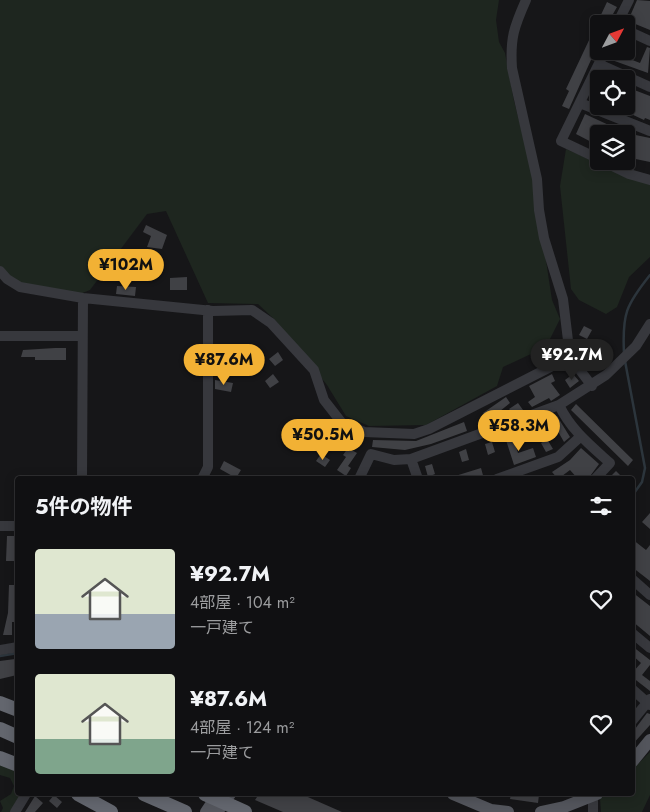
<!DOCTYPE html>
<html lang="ja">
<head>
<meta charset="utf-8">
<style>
  :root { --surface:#101012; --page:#1e1e20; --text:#f1f3f6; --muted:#9c9d9f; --line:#303032; --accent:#f2b134 }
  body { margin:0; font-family:Jost,"Noto Sans JP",sans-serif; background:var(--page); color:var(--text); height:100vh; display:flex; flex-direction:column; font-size:19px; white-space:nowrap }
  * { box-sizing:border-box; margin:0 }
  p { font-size:16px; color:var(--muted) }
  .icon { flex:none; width:28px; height:28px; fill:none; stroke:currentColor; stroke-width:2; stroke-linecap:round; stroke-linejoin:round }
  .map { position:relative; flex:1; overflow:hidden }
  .details { position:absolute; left:15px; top:476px; width:620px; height:320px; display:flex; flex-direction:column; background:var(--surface); border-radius:5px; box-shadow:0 2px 12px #0003,0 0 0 1px var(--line) }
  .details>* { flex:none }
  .needle { width:32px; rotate:49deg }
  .buttons { position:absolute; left:590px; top:15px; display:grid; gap:10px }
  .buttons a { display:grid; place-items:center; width:45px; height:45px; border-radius:5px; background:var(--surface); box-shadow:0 2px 12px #0003,0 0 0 1px var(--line); font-size:25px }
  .price { position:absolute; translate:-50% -42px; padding:0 11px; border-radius:18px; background:var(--accent); color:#111; font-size:16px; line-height:32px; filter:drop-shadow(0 1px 2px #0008) }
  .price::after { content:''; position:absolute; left:50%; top:30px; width:15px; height:11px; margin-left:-8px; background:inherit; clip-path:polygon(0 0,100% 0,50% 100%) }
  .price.current { background:#222; color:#fff }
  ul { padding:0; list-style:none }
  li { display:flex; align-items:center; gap:15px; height:125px; padding:0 20px }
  li span { display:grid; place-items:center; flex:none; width:140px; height:100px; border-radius:5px; color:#555 }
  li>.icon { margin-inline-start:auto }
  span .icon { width:60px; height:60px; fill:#fffc; stroke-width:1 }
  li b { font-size:21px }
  h2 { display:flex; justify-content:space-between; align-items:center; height:60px; padding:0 20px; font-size:21px }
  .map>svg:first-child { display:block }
</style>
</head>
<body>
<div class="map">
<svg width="650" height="812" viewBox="0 0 650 812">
  <rect width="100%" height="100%" fill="#161618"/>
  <path fill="#1e261f" d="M0,0H499L496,20L499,42L505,53L514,101L533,176L552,300L560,319L546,347L503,367L497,386L426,425L369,426L346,416L327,385L275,320L258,304L208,303L166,211L147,214L90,290L80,294L23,285L10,279L0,266Z
    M566,149L628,176L650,183V257L629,277L617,307L606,314L579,300L571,289L560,186Z
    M650,752V795L642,812H601L600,799L606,794H632L633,769Z
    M0,763L17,772L18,794H21L10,812H1L3,808L0,801L11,794L14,786L10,778L0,775Z"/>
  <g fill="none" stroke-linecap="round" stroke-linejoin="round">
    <path stroke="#2c353c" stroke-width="2.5" d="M624,353C622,314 626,305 650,275
      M625,361L645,468L642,482L632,496
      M0,656L18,653"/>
  </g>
  <path fill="#404145" d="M637,0L650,1V30L628,21Z
    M607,2L617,7L609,21L610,24H599V42L569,109L562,106L569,91L566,89Z
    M647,47L650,48L648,73L609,59L612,52L640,63Z
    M629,88L650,96V120L645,118L644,120L614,106H626Z
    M594,90L599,92V100L590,97Z
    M585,114L626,133L650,138V162L626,157V134H599V146L576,134Z
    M146,225L167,235L162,249L147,247L151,236L143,232Z
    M187,277V290H170V278Z
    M117,286L136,287L135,296L116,294Z
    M584,326L592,330L587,339L579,335Z
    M55,348H66V360H35V357H21L23,350Z
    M278,352L283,360L275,366L269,359Z
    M273,374L279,382L270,388L265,381Z
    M552,374L555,381L551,383L560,395L551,401L549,398L532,407L528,402L535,397L529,386Z
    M573,374L579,381L570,388L565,380Z
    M215,380L233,383L231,392L215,389Z
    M506,397L510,403L489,420L483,413Z
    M518,403L523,410L513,414L509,409Z
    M576,404L633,460L628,466L571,410Z
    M557,416L570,437L564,442L556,428L540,437L534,428Z
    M464,422L467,431L431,444L405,450L372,447L373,440L416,441Z
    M333.5 434a5.5 5.5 0 1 1 11 0a5.5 5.5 0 1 1-11 0Z
    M512,435L518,453L533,448L536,457L514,465L505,437Z
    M547,439L553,449L546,452L541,443Z
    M492,442L495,452L488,455L485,444Z
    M348,448L357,453L348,466L351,468L346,476L337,470L346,457L343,455Z
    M581,448L599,464L588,479H578L570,470L558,479L552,472L570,460Z
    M466,449L469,460L462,462L459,452Z
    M321,454L330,460L325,467L316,461Z
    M224,461L241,470L236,478L220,469Z
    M432,464L435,474L428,477L425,466Z
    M481,468L484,479H452V477Z
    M616,471L624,479H608Z
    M650,513V529L642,522Z
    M7,536H16L15,561H6Z
    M632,539L646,550L650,545V581L632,567Z
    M9,585H18L17,609H15V622H12V635H3L8,613Z
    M632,592L650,606V636L632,621Z
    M632,646L650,660V665L642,675L650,681V691L632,677V673L641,663L632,655Z
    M15,659L17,675L0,679V661Z
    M647,713L650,714V725L632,745V733Z
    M259,794H301L342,812H283L255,800Z
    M511,794L539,795L538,803L510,799Z
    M54,795L62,802L57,808L49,801Z
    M35,796L43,803L35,812H25Z"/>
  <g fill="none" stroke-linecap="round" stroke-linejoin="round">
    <path stroke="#37383d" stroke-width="10" d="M526,0C514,27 510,38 512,68L537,179L539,210L544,238L563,299L570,357L592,386
      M617,24L629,0
      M626,30L650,41
      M599,64L650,87
      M580,103L650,131
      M599,159L561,141L605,51
      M602,161L629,174L650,180
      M0,271L7,279L20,287L83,298L213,311L252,310L271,323L314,370L324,400L342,423L364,432L414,434L429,429L570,357
      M0,336H82
      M559,405C571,430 590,445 610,463L595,479
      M411,459L418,479
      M82,479L83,298
      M202,479L208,467V310
      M359,479L371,454L394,460L411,459L559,405L606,375L636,346L650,324
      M497,479L558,457L580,437
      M0,526H18
      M632,579L650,595
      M632,633L650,648
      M0,650L18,647
      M632,689L650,705
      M632,721L650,699
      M593,796V812
      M15,812L26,794"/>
    <path stroke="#53555c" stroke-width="12" d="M632,762L650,740
      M453,794L491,810L508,812
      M206,812L218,794
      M217,812L230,794
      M541,812L564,807L597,794"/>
    <path stroke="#63666e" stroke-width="14" d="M0,703L18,710
      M0,729L18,737
      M0,758L18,765
      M78,794L111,812
      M144,794L185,812
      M205,794L245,812"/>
  </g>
</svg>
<div class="buttons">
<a><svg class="needle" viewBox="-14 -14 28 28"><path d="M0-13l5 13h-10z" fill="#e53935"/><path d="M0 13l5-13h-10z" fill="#9c9d9f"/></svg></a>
<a><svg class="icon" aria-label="locate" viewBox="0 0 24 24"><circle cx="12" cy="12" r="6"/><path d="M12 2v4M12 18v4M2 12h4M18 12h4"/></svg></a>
<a><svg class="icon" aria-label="layers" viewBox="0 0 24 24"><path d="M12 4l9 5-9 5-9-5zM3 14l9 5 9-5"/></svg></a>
</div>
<b class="price" style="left:126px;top:291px">¥102M</b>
<b class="price current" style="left:572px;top:381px">¥92.7M</b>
<b class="price" style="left:224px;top:386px">¥87.6M</b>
<b class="price" style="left:519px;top:452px">¥58.3M</b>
<b class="price" style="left:323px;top:461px">¥50.5M</b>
<section class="details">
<h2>5件の物件<svg class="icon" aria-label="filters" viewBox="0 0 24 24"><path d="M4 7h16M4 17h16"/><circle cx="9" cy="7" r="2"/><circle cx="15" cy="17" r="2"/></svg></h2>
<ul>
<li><span style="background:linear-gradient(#dfe7d0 65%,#9aa5b1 0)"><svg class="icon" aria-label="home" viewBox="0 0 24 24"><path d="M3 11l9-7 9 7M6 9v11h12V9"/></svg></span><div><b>¥92.7M</b><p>4部屋 · 104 m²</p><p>一戸建て</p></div><svg class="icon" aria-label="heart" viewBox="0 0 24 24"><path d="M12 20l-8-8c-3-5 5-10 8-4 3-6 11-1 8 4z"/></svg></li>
<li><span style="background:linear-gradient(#dfe7d0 65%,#7fa58c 0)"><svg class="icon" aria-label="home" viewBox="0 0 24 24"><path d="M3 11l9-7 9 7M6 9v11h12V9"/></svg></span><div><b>¥87.6M</b><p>4部屋 · 124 m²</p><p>一戸建て</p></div><svg class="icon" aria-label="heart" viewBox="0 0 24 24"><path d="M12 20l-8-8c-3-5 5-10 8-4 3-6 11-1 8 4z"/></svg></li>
</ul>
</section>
</div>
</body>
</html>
